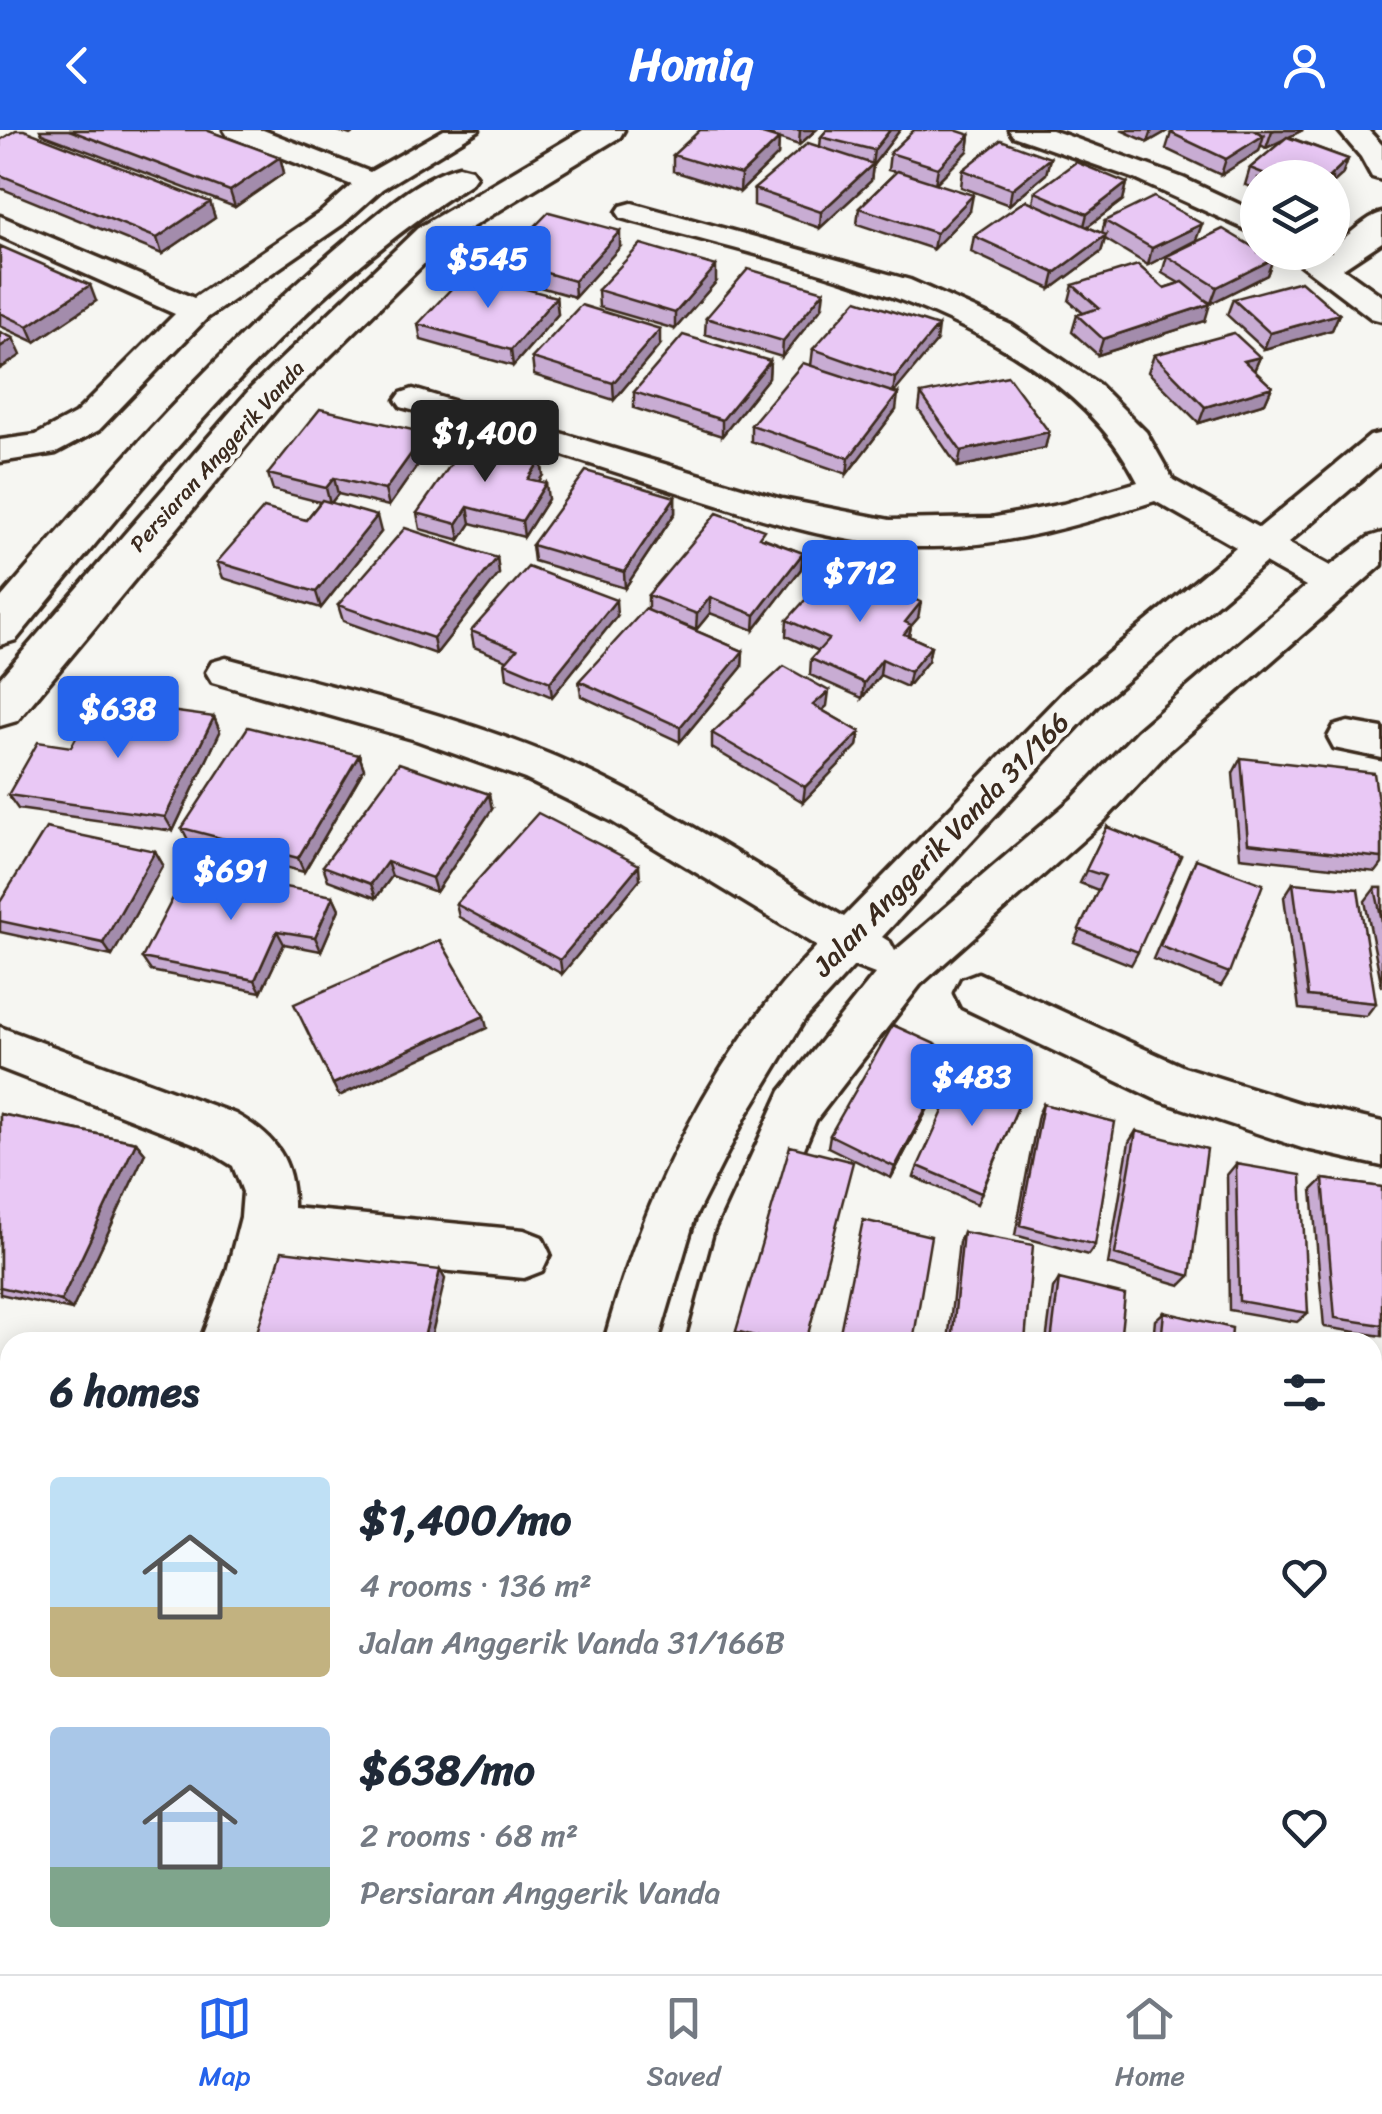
<!DOCTYPE html>
<html lang="en">
<head>
<meta charset="utf-8">
<style>
  :root { --surface:#fff; --page:#f2f2f3; --text:#1f2937; --muted:#747a83; --line:#e0e1e3; --accent:#2563eb }
  body { margin:0; font-family:Sriracha,sans-serif; background:var(--page); color:var(--text); height:100vh; display:flex; flex-direction:column; font-size:38px; white-space:nowrap }
  * { box-sizing:border-box; margin:0 }
  p { font-size:32px; color:var(--muted) }
  .icon { flex:none; width:55px; height:55px; fill:none; stroke:currentColor; stroke-width:2; stroke-linecap:round; stroke-linejoin:round }
  .map { position:relative; flex:1; overflow:hidden }
  .details { position:absolute; left:0px; top:1202px; width:1382px; height:642px; display:flex; flex-direction:column; background:var(--surface); border-radius:30px 30px 0 0; box-shadow:0 5px 25px #0003 }
  .details>* { flex:none }
  .tools { position:absolute; left:1240px; top:30px; display:grid; gap:20px }
  .tools a { display:grid; place-items:center; width:110px; height:110px; border-radius:50%; background:var(--surface); box-shadow:0 5px 25px #0003; font-size:50px }
  .price { position:absolute; translate:-50% -85px; padding:0 22px; border-radius:10px; background:var(--accent); color:#fff; font-size:32px; line-height:65px; filter:drop-shadow(0 2px 5px #0008) }
  .price::after { content:''; position:absolute; left:50%; top:60px; width:30px; height:22px; margin-left:-15px; background:inherit; clip-path:polygon(0 0,100% 0,50% 100%) }
  .price.on { background:#222; color:#fff }
  ul { padding:0; list-style:none }
  li { display:flex; align-items:center; gap:30px; height:250px; padding:0 50px }
  li span { display:grid; place-items:center; flex:none; width:280px; height:200px; border-radius:10px; color:#555 }
  li>.icon { margin-inline-start:auto }
  span .icon { width:120px; height:120px; fill:#fffc; stroke-width:1 }
  li b { font-size:42px }
  h2 { display:flex; justify-content:space-between; align-items:center; height:120px; padding:0 50px; font-size:42px }
  header { display:flex; justify-content:space-between; align-items:center; height:130px; padding:0 50px; background:var(--accent); color:#fff; font-size:45px; font-weight:800 }
  .tabs { display:flex; justify-content:space-around; align-items:center; height:140px; border-top:2px solid var(--line); background:var(--surface); font-size:28px; color:var(--muted) }
  .tabs a { display:grid; justify-items:center; gap:5px }
  .tabs .on { color:var(--accent) }
  .map>svg:first-child { display:block }
</style>
</head>
<body>
<header><svg class="icon" aria-label="back" viewBox="0 0 24 24"><path d="M15 5l-7 7 7 7"/></svg>Homiq<svg class="icon" aria-label="person" viewBox="0 0 24 24"><circle cx="12" cy="8" r="4"/><path d="M4 21q1-7 8-7t8 7"/></svg></header>
<div class="map">
<svg width="1382" height="1844" viewBox="0 0 1382 1844">
  <rect width="100%" height="100%" fill="#f6f6f2"/>
  <filter id="ink" filterUnits="userSpaceOnUse"><feTurbulence type="fractalNoise" baseFrequency=".01" numOctaves="2"/><feDisplacementMap in="SourceGraphic" scale="20" xChannelSelector="R" yChannelSelector="G"/><feConvolveMatrix kernelMatrix="1 2 1 2 8 2 1 2 1" color-interpolation-filters="sRGB"/></filter>
  <g filter="url(#ink)">
    <g fill="none" stroke-linecap="round" stroke-linejoin="round">
      <g stroke="#3b2a1e" stroke-width="7">
        <path id="street" d="M224,0H263L370,42L444,0H479L382,59L343,94L207,188L99,300L56,323L0,332V310L36,305L75,284L175,184L0,106V86L194,168L321,82L352,55L228,6Z
          M1009,0H1051L1063,4L1183,48L1258,83V105L1133,48L1013,6Z
          M1338,0H1368L1382,15V50L1372,47L1361,27Z
          M632,73L910,150L1011,195L1098,254L1146,302L1173,350L1259,398L1370,306L1382,303V332L1288,413L1330,436L1369,407L1382,403V435L1167,623L1104,691L920,855L816,990L769,1101L741,1212H687L717,1101L781,961L875,844L854,836L805,889L746,986L695,1087L658,1212H604C643,1068 712,924 817,816L611,691L525,649L416,610L212,552L206,542L212,532L226,528C336,558 450,583 556,627C657,670 749,732 844,787L1069,556L1236,417L1155,371C1083,394 1008,416 932,417C843,418 755,387 671,360C582,331 492,302 401,277L396,270L401,263L413,259L782,369L890,390L991,388L1063,374L1138,352C1051,181 791,136 621,88L617,82L621,76ZM1265,433L1306,456L1137,601L1074,667L895,821L890,812L882,807L1097,576Z
          M1382,83V112L1343,138L1382,166V191L1371,188L1284,122H1332V118C1348,107 1365,87 1382,83Z
          M1348,592L1382,598V628L1334,618L1328,607L1334,596Z
          M978,843L1184,937L1302,974L1382,992V1036L1302,1018L1155,969L962,877L955,863L962,849Z
          M0,897L235,984C275,1006 294,1030 293,1078L524,1100L542,1107L550,1124L542,1141L524,1148L284,1125L254,1212H200L227,1141L241,1087L243,1062L233,1036L201,1016L0,938Z
          M0,1422L10,1426V1484L0,1480Z
          M1372,1562L1382,1565V1627L1372,1624Z
          M633,1835H700L703,1844H637Z
          M756,1835H822L825,1844H759Z
          M1275,1835H1346L1349,1844H1279Z"/>
      </g>
      <g stroke="#3b2a1e" stroke-width="7">
        <path id="secondary" d="M583,0H624L620,7L444,114L279,276L17,591L0,596V548L251,258L418,98Z
          M459,36L471,39L476,46L471,53C289,170 152,345 16,510L0,515V469C110,342 221,215 351,106C381,81 420,46 459,36Z"/>
      </g>
      <use href="#street" fill="#f6f6f2" fill-rule="evenodd"/>
      <use href="#secondary" fill="#f6f6f2" fill-rule="evenodd"/>
    </g>
    <path fill="#c8acd3" stroke="#3b2a1e" stroke-width="2.5" d="M40,0H206L280,27L284,43L235,77L42,4Z
      M335,0H358L350,5Z
      M754,0H816L799,15Z
      M827,0H900L873,35L871,51L820,98L754,75V59L820,17L821,7Z
      M1121,0H1169L1148,12Z
      M1176,0H1303L1289,7L1348,29L1342,45L1332,48H1258V59L1245,55L1250,38L1285,9L1266,18L1261,15L1259,21L1221,45L1166,19L1171,3Z
      M970,5L968,21L936,53L970,81L933,119L857,94L859,78L896,42L888,40L890,23Z
      M779,9L778,25L740,62L673,41V25Z
      M0,10L210,72L215,88L162,124L0,58Z
      M1050,28L1046,44L1009,75L961,57L963,40Z
      M1127,53L1123,70L1087,97L1102,103L1105,91L1196,110L1148,135L1105,109L1101,122L1051,159L971,122L974,106L1033,73L1035,62Z
      M0,116L96,171L35,212L0,196Z
      M620,117L575,167L504,147L502,130Z
      M1167,126L1273,129L1267,145L1211,173L1202,168L1205,191L1098,225L1072,202L1077,185L1083,183L1069,171L1073,155L1164,158L1179,153L1162,143Z
      M716,152L675,199L599,177L598,160Z
      M556,167L558,184L513,236L421,210L418,194Z
      M1233,169L1339,184L1332,200L1264,219L1227,185Z
      M822,177L782,227L705,204L706,188Z
      M936,212L894,262L896,280L847,344L751,311V295L811,236L813,219Z
      M660,215L614,270L534,245L532,228Z
      M1154,225L1260,227L1254,241L1272,257L1265,273L1199,293L1148,242Z
      M770,231L769,247L722,306L634,278V262Z
      M921,264L1049,302L1045,318L958,337L919,280Z
      M426,303L429,319L389,376L338,364L331,373L381,402L321,478L223,448L217,432L306,390L320,372L273,360L268,344Z
      M541,329L543,345L539,351L548,369L524,407L471,393L460,410L420,399L417,383Z
      M675,367V383L625,458L534,431L532,415Z
      M764,408L803,423L801,439L754,500L710,483L696,500L654,483L743,521L742,537L680,612L581,566L579,551L648,481V465Z
      M497,428L499,444L436,524L343,491L338,475Z
      M617,486L552,567L507,548L505,533L507,530L474,517L471,501Z
      M918,488L911,496L909,506L931,516L928,531L907,557L880,545L862,568L810,545L811,529L819,521L786,506L787,490Z
      M827,576L822,580L860,602L857,616L803,672L712,618V603Z
      M214,587L220,602L173,701L18,679L8,665L71,617Z
      M359,625L364,639L304,742L189,712L182,698Z
      M1241,628L1382,700V734L1376,742L1240,727L1233,643Z
      M492,679L436,762L392,746L376,768L328,750L323,736Z
      M1107,697L1138,822L1131,835L1074,812L1098,760L1080,753Z
      M155,721L163,735L112,826L0,802V772Z
      M1196,729L1229,843L1221,856L1153,829Z
      M640,749L562,844L459,787L456,774Z
      M1293,753L1376,873L1366,886L1299,879L1284,767Z
      M1375,758H1382V857L1365,771Z
      M333,766L339,779L321,821L284,814L261,862L151,841L142,828Z
      M951,935L891,1048L828,1017L830,1005Z
      M1025,960L977,1074L914,1047L918,1036Z
      M1043,974L1095,1115L1088,1125L1015,1105L1038,985Z
      M0,984L136,1012L145,1023L72,1180L0,1164Z
      M1136,1001L1190,1146L1181,1155L1108,1134L1129,1012Z
      M1236,1034L1308,1183L1297,1192L1229,1180L1227,1045Z
      M1323,1049L1382,1057V1206L1324,1197L1312,1060Z
      M963,1102L1025,1212H948L959,1112Z
      M1059,1149L1120,1212H1046L1053,1159Z
      M1164,1182L1231,1212H1153L1155,1190Z
      M736,1201L806,1212H745L735,1210Z
      M1372,1251L1382,1253V1420L1372,1418Z
      M1038,1835H1122L1133,1844H1033Z"/>
    <path fill="#a38cac" stroke="#3b2a1e" stroke-width="2.5" d="M800,0H816L799,15Z
      M890,0H900L873,35L871,51L820,98L821,82L872,35L874,20Z
      M1152,0H1169L1148,12Z
      M1275,0H1303L1266,18L1272,1Z
      M970,5L968,21L935,54L938,38Z
      M1264,5L1259,21L1221,45L1226,29Z
      M779,9L778,25L740,62L741,45Z
      M280,27L284,43L235,77L230,61Z
      M1050,28L1046,44L1009,75L1012,59Z
      M1348,29L1342,45L1332,54V48H1328Z
      M1127,53L1123,70L1083,100L1087,84Z
      M973,65L970,81L933,119L936,103Z
      M210,72L215,88L162,124L157,108Z
      M1202,94L1196,110L1148,135L1152,118Z
      M620,101V117L575,167L574,151Z
      M1106,105L1101,122L1051,159L1055,143Z
      M1273,129L1267,145L1211,173L1217,157Z
      M716,136V152L675,199V183Z
      M90,155L96,171L35,212L28,196Z
      M824,161L822,177L782,227L783,211Z
      M556,167L558,184L513,236L511,220Z
      M1210,174L1205,191L1098,225L1103,209Z
      M1339,184L1332,200L1264,219L1270,203Z
      M938,196L936,212L893,264L895,248Z
      M660,199V215L614,270L613,253Z
      M13,208L21,225L0,239V217Z
      M1260,227L1253,243L1244,231Z
      M770,231L769,247L722,306V290Z
      M1272,257L1265,273L1199,293L1205,277Z
      M898,264L896,280L847,344L849,328Z
      M1049,302L1045,318L958,337L961,321Z
      M426,303L429,319L389,376L385,360Z
      M541,329L543,345L530,365L528,349Z
      M334,348L338,364L330,374L326,358Z
      M546,353L548,369L524,407L522,391Z
      M675,367V383L625,458L624,442Z
      M468,377L471,393L460,410L457,394Z
      M377,386L381,402L321,478L316,462Z
      M803,423L801,439L754,500L755,485Z
      M497,428L499,444L436,524L433,508Z
      M710,467V483L696,500L697,484Z
      M616,470L617,486L552,567L550,552Z
      M921,472L918,488L911,496L908,510L901,519L905,492Z
      M931,516L928,531L907,557L910,542Z
      M743,521L742,537L680,612V597Z
      M882,529L880,545L862,568L864,553Z
      M829,561L827,576L812,590L813,575Z
      M214,587L220,602L173,701L165,687Z
      M860,602L857,616L803,672L805,657Z
      M359,625L364,639L304,742L298,728Z
      M489,664L492,679L436,762L432,748Z
      M155,721L163,735L112,826L103,813Z
      M387,732L392,746L376,768L371,754Z
      M639,735L640,749L562,844L560,830Z
      M333,766L339,779L321,821L315,807Z
      M277,801L284,814L261,862L255,850Z
      M484,886L487,898L339,966L333,954Z
      M955,923L951,935L891,1048L895,1037Z
      M136,1012L145,1023L72,1180L61,1171Z
      M440,1140L445,1149L430,1212H423Z"/>
    <path fill="#e9c8f5" stroke="#3b2a1e" stroke-width="2.5" d="M16,0H24L210,72L157,108L0,45V10Z
      M69,0H206L280,27L230,61Z
      M700,0H749L779,9L741,45L673,25Z
      M827,0H890L874,20L821,7Z
      M914,0H955L970,5L938,38L890,23Z
      M1176,0H1253L1264,5L1226,29L1171,3Z
      M1287,7L1348,29L1328,48H1275L1250,38Z
      M1001,10L1050,28L1012,59L963,40Z
      M808,13L873,34L821,82L754,59Z
      M1076,32L1127,53L1087,84L1035,62Z
      M897,41L973,65L936,103L859,78Z
      M1154,67L1202,94L1152,118L1105,91Z
      M1026,70L1106,105L1055,143L974,106Z
      M549,82L620,101L574,151L502,130Z
      M1223,99L1258,120V122H1262L1273,129L1217,157L1167,126Z
      M641,114L716,136L675,183L598,160Z
      M0,116L90,155L28,196L0,183Z
      M1138,135L1164,158L1183,152L1210,174L1103,209L1077,185L1099,178L1073,155Z
      M748,139L824,161L783,211L706,188Z
      M466,143L556,167L511,220L418,194Z
      M1301,151L1339,184L1270,203L1233,169Z
      M857,170L938,196L895,248L813,219Z
      M581,175L660,199L613,253L532,228Z
      M0,202L13,208L0,217Z
      M1234,203L1260,227L1244,231L1272,257L1205,277L1154,225Z
      M683,205L770,231L722,290L634,262Z
      M803,233L898,264L849,328L751,295Z
      M1008,246L1049,302L961,321L921,264Z
      M320,279L426,303L385,360L334,348L326,358L268,344Z
      M467,311L541,329L528,349L546,353L522,391L468,377L457,394L417,383Z
      M586,341L675,367L624,442L532,415Z
      M322,370L377,386L316,462L217,432L264,378L306,390Z
      M717,383L764,400L759,407L803,423L755,485L710,467L697,484L648,465Z
      M405,398L497,428L433,508L338,475Z
      M836,436L921,472L905,492L911,495L904,504L931,516L910,542L882,529L864,553L811,529L829,509L787,490Z
      M528,437L616,470L550,552L505,533L517,519L471,501Z
      M645,479L743,521L680,597L579,551Z
      M784,536L829,561L813,575L860,602L805,657L712,603Z
      M96,571L214,587L165,687L8,665L38,612L71,617Z
      M248,597L359,625L298,728L182,698Z
      M1241,628L1374,643L1382,700V728L1248,713Z
      M399,633L489,664L432,748L387,732L371,754L323,736Z
      M538,683L639,735L560,830L456,774Z
      M1107,697L1181,726L1138,822L1079,799L1105,746L1086,740Z
      M46,698L155,721L103,813L0,791V772Z
      M1196,729L1263,754L1229,843L1160,816Z
      M188,739L333,766L315,807L277,801L255,850L142,828Z
      M1293,753L1358,759L1376,873L1308,866Z
      M1375,758H1382V791Z
      M440,810L484,886L333,954L294,874Z
      M893,895L955,923L895,1037L830,1005Z
      M964,935L1025,960L981,1063L918,1036Z
      M1043,974L1115,992L1095,1115L1020,1095Z
      M0,984L136,1012L61,1171L0,1157Z
      M1136,1001L1207,1019L1190,1146L1115,1124Z
      M790,1016L853,1032L806,1212H777L736,1201Z
      M1236,1034L1301,1045L1308,1183L1239,1171Z
      M1323,1049L1382,1057V1195L1335,1188Z
      M863,1090L931,1106L913,1212H838Z
      M963,1102L1033,1115L1025,1212H952Z
      M282,1121L440,1140L423,1212H254Z
      M1059,1149L1125,1165L1120,1212H1051Z
      M1164,1182L1232,1198L1231,1212H1161Z
      M1372,1251L1382,1253V1412L1372,1410Z
      M1048,1835H1122L1133,1844H1043Z"/>
  </g>
  <g text-anchor="middle" dominant-baseline="central" stroke-width="9" stroke-linejoin="round" paint-order="stroke">
    <g font-size="22" fill="#3b2a1e" stroke="#f6f6f2">
      <text transform="translate(217 326) rotate(-48)">Persiaran Anggerik Vanda</text>
    </g>
    <g font-size="28" fill="#3b2a1e" stroke="#f6f6f2">
      <text transform="translate(941 714) rotate(-46)">Jalan Anggerik Vanda 31/166</text>
    </g>
  </g>
</svg>
<div class="tools">
<a><svg class="icon" aria-label="layers" viewBox="0 0 24 24"><path d="M12 4l9 5-9 5-9-5zM3 14l9 5 9-5"/></svg></a>
</div>
<b class="price" style="left:488px;top:181px">$545</b>
<b class="price on" style="left:485px;top:355px">$1,400</b>
<b class="price" style="left:860px;top:495px">$712</b>
<b class="price" style="left:118px;top:631px">$638</b>
<b class="price" style="left:231px;top:793px">$691</b>
<b class="price" style="left:972px;top:999px">$483</b>
<section class="details">
<h2>6 homes<svg class="icon" aria-label="filters" viewBox="0 0 24 24"><path d="M4 7h16M4 17h16"/><circle cx="9" cy="7" r="2"/><circle cx="15" cy="17" r="2"/></svg></h2>
<ul>
<li><span style="background:linear-gradient(#bfe0f5 65%,#c2b280 0)"><svg class="icon" aria-label="home" viewBox="0 0 24 24"><path d="M3 11l9-7 9 7M6 9v11h12V9"/></svg></span><div><b>$1,400/mo</b><p>4 rooms · 136 m²</p><p>Jalan Anggerik Vanda 31/166B</p></div><svg class="icon" aria-label="heart" viewBox="0 0 24 24"><path d="M12 20l-8-8c-3-5 5-10 8-4 3-6 11-1 8 4z"/></svg></li>
<li><span style="background:linear-gradient(#a9c7e8 70%,#7fa58c 0)"><svg class="icon" aria-label="home" viewBox="0 0 24 24"><path d="M3 11l9-7 9 7M6 9v11h12V9"/></svg></span><div><b>$638/mo</b><p>2 rooms · 68 m²</p><p>Persiaran Anggerik Vanda</p></div><svg class="icon" aria-label="heart" viewBox="0 0 24 24"><path d="M12 20l-8-8c-3-5 5-10 8-4 3-6 11-1 8 4z"/></svg></li>
</ul>
</section>
</div>
<nav class="tabs">
<a class="on"><svg class="icon" aria-label="map" viewBox="0 0 24 24"><path d="M3 6l6-2 6 2 6-2v14l-6 2-6-2-6 2zM9 4v14M15 6v14"/></svg>Map</a>
<a><svg class="icon" aria-label="saved" viewBox="0 0 24 24"><path d="M7 4h10v16l-5-4-5 4z"/></svg>Saved</a>
<a><svg class="icon" aria-label="home" viewBox="0 0 24 24"><path d="M3 11l9-7 9 7M6 9v11h12V9"/></svg>Home</a>
</nav>
</body>
</html>
